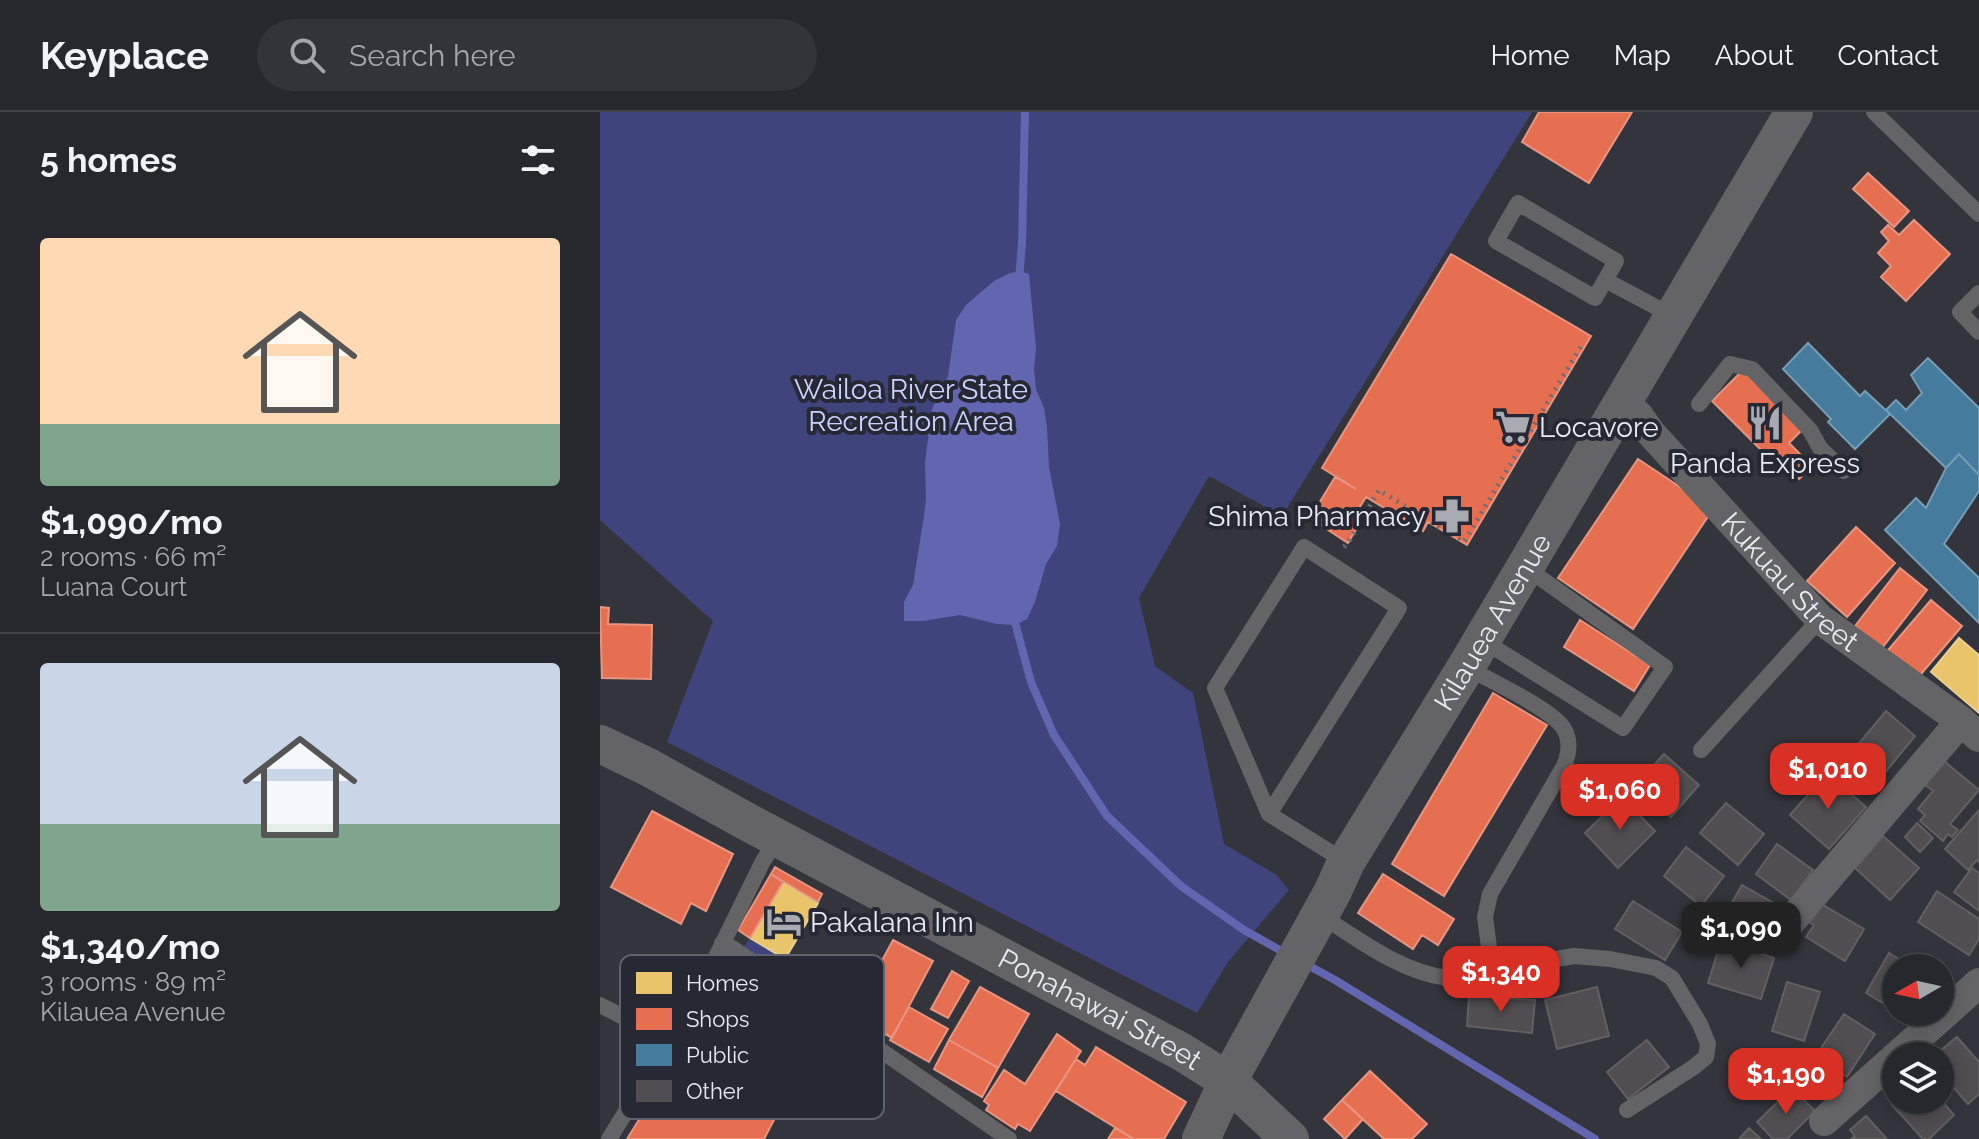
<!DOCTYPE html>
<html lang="en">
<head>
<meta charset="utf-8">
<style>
  :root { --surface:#27282d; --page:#333439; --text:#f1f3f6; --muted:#a4a6aa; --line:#434449; --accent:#d93025 }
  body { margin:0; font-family:Raleway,sans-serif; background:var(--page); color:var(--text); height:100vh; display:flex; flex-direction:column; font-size:30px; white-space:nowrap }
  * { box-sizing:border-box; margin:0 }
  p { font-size:26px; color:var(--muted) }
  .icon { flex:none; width:44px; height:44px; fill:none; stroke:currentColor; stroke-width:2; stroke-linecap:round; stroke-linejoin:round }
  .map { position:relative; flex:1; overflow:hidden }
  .side { display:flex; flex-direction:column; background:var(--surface); width:600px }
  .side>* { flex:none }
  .needle { width:52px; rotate:261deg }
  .buttons { position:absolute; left:1282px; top:842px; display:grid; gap:16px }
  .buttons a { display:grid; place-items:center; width:72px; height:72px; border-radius:50%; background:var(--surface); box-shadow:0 4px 20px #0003,0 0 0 2px var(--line); font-size:40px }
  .price { position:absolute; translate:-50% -68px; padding:0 18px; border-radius:16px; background:var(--accent); color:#fff; font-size:26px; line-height:52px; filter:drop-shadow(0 2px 4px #0008) }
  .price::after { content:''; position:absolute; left:50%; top:48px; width:24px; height:18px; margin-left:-12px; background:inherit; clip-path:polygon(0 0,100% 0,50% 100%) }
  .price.active { background:#222; color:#fff }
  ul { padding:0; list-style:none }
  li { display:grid; align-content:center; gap:16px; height:424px; padding:0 40px }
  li+li { border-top:2px solid var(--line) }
  li span { display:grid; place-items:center; height:248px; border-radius:8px; color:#555 }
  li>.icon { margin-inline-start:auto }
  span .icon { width:144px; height:144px; fill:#fffc; stroke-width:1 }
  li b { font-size:34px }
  h2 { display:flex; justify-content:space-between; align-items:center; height:96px; padding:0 40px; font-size:34px }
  header { display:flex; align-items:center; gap:48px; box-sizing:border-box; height:112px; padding:0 40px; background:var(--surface); border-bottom:2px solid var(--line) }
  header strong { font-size:38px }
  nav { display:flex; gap:44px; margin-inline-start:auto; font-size:28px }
  .search { width:560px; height:72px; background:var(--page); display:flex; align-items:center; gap:20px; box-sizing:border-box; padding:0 28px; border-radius:44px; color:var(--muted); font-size:30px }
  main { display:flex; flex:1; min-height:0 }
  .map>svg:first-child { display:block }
</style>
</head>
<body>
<header>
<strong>Keyplace</strong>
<div class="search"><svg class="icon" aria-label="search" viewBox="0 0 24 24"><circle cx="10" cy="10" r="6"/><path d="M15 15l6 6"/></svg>Search here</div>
<nav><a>Home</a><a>Map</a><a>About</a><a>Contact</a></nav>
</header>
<main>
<section class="side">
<h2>5 homes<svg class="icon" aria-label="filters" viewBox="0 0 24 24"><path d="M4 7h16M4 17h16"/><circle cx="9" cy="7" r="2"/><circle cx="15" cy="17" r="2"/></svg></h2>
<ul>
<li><span style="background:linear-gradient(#ffd9b3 75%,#7fa58c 0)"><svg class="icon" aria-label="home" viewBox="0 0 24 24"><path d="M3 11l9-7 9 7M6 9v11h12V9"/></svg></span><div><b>$1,090/mo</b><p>2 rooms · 66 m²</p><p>Luana Court</p></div></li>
<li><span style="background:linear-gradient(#c9d6e8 65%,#7fa58c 0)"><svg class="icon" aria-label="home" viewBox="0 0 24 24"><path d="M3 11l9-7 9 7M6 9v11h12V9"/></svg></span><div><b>$1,340/mo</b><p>3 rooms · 89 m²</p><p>Kilauea Avenue</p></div></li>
</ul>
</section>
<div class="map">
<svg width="1379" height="1027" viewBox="0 0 1379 1027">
  <rect width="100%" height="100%" fill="#34353c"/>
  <path fill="#40447d" d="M0,0H932L682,404L609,364L539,486L555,554L593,581L624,732L675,762L689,778L628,850L597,901L67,630L113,509L0,408Z
    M150,826L185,847L152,842L143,836Z"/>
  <path fill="#6266b0" d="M420,159L429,162L436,236L434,257L436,277L444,296L447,315L449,355L460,412L457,434L446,452L435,490L427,507L415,513L397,512L360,503L323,509H304V490L313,473L324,404L326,387L325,350L332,297L348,264L356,208L366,193L394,169L410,161Z"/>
  <path fill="#e9c46a" stroke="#e9cf93" stroke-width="2" d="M1359,526L1379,543V601L1331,560Z
    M183,770L218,791L185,847L150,826Z"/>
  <path fill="#e76f51" stroke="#e79481" stroke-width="2" d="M939,0H1032L989,71L922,30Z
    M1268,61L1309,99L1294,115L1253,77Z
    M1314,108L1350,142L1306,189L1281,165L1291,154L1278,141L1289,129L1281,120L1288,113L1299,123Z
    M851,142L991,224L867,433L828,410L823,419L766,385L758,398L765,402L748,431L710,406L735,365L756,377L722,356Z
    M1143,258L1203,317L1189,331L1212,354L1199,367L1176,344L1169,346L1112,289Z
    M1038,347L1113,397L1033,517L958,466Z
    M1256,415L1295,451L1247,505L1207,469Z
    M1300,456L1327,478L1282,536L1255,514Z
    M1331,488L1362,514L1315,569L1284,543Z
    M0,495L9,496L8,512L52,513L51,567L2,566Z
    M980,508L1050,553L1034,579L964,535Z
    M893,581L947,613L844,784L792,752Z
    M52,699L133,742L106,799L91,791L81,812L11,775Z
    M175,755L222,782L218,790L171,762Z
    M171,762L183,770L150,826L138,818Z
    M783,762L854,807L838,833L822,823L813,837L758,801Z
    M293,828L333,849L292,926L252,904Z
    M352,859L369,869L348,906L331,897Z
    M380,875L429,902L398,956L349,928Z
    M309,895L348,917L329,950L290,928Z
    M94,920L186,985L164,1027H27Z
    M457,922L481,939L430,1019L418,1012L415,1017L386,998L389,993L384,989L404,958L425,972Z
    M349,928L398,956L382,985L334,957Z
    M496,935L586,990L564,1027H534L456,979L476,947L485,953Z
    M770,959L827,1012L812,1027H784L742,988Z
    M742,988L763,1007L745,1027L724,1007Z
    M515,1016L534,1027H508Z"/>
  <path fill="#457b9d" stroke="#769cb6" stroke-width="2" d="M1208,231L1260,284L1265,279L1290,302L1255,337L1228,310L1231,307L1183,257Z
    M1328,246L1379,296V363L1359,342L1346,356L1286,298L1296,288L1306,298L1322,281L1311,263Z
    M1359,342L1379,363V379L1344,432L1379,466V511L1285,418L1316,386L1326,396L1346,356Z"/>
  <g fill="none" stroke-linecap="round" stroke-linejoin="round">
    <path stroke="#6266b0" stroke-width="8" d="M419,168L422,131L425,0
      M413,503L431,570L454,623L507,704L581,774L644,818L685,841
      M704,851L735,868L995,1027"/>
  </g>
  <path fill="#504e50" stroke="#625f61" stroke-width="2" d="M1286,599L1315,624L1283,663L1269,652L1257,666L1241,653Z
    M1064,642L1099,673L1071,705L1036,673Z
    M1344,649L1379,678L1350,712L1358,718L1352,725L1348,722L1343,729L1320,709L1325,703L1318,697L1333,679L1324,672Z
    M1227,661L1266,695L1229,737L1190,703Z
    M1022,685L1055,719L1018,756L985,721Z
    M1126,691L1164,722L1138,753L1100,721Z
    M1379,698V750L1377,748L1368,758L1345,737Z
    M1317,711L1333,726L1320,740L1305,725Z
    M1283,724L1319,756L1290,788L1255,756Z
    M1177,732L1213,758L1191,788L1156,762Z
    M1086,735L1124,764L1101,794L1064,764Z
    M1372,756L1379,761V799L1354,780Z
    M1142,773L1184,797L1165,830L1123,806Z
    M1337,779L1379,807V827L1369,843L1318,810Z
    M1033,789L1082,820L1065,848L1015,817Z
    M1218,790L1264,817L1245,849L1206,825L1214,813L1207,809Z
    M1121,829L1174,846L1161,887L1108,871Z
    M1289,841L1314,856H1296V899L1266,881Z
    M1187,870L1220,880L1204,929L1172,919Z
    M997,875L1009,924L957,937L945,888Z
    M869,884L935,888L932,921L867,914Z
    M1298,900H1315L1311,907Z
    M1244,902L1275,922L1247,965L1215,945Z
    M1357,925L1379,950V982L1368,992L1340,960V947L1344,944L1340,939Z
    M1047,928L1069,955L1028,987L1007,960Z
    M1192,976L1215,999L1187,1027H1173L1157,1010Z
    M1296,987H1340L1354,1003L1329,1027H1323L1291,992Z
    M1266,1004L1287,1027H1251L1255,1024L1250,1018Z
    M1149,1016L1161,1027H1139Z"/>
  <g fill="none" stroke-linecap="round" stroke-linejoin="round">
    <path stroke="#6c6d71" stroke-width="5" stroke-dasharray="2 6" stroke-linecap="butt" d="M744,435L748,431L779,378L864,430L983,231"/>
    <path stroke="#646466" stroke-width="16" d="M1274,0L1379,102
      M918,91L1016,149L995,186L896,129Z
      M1005,168L1073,204
      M1379,181L1360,200L1379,220
      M1099,292L1130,252L1152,257L1210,318L1220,336L1244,359
      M882,528L1023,616L1065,555L925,455
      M866,555C887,567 954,598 964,617C971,629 969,642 964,654L890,782L885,805L892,858
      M1101,638L1220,507
      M669,702L799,496L704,435L615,576L669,702L746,750
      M720,803C760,828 800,860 847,866L974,844L1010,847L1056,856L1072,866L1100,912L1108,932L1106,945L1094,955L1027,998
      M122,831L134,837L409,1027
      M0,893L70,929
      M9,1027L95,888L162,751L178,725"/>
    <g stroke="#646466" stroke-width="30">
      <path id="s1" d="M1023,290L1038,303L1050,320L1220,507L1361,609L1379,625"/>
      <path d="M1181,821L1361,609"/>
      <path d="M1297,944L1379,871"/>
      <path d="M1224,1009L1296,945"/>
    </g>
    <g stroke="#646466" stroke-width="38">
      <path id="s2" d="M0,632L48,655L153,713L582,940L628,969L690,1027"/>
      <path id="s3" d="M601,1027L628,969L733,779L746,750L866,555L1194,0"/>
    </g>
  </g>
  <defs>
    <g id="restaurant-bare" transform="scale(2.76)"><path d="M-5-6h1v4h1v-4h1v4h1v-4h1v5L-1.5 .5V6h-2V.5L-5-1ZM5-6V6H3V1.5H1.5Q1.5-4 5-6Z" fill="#a9abb2" stroke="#262834" stroke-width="2.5" paint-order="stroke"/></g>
    <g id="supermarket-bare" transform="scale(2.76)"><path d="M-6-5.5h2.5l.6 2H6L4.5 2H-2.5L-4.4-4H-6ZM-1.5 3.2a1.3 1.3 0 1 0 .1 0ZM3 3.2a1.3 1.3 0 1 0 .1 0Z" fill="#a9abb2" stroke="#262834" stroke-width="2.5" paint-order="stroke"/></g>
    <g id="pharmacy-bare" transform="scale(2.76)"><path d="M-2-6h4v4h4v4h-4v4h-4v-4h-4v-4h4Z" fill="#a9abb2" stroke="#262834" stroke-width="2.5" paint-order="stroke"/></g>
    <g id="hotel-bare" transform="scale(2.76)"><path d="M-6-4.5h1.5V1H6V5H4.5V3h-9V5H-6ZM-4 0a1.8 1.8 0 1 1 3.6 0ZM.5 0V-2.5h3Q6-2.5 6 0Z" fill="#a9abb2" stroke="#262834" stroke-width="2.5" paint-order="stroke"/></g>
  </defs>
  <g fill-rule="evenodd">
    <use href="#restaurant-bare" x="1165" y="311"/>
    <use href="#supermarket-bare" x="913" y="315"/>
    <use href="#pharmacy-bare" x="852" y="404"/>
    <use href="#hotel-bare" x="184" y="810"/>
  </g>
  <g text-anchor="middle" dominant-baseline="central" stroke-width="8" stroke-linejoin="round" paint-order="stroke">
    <g font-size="28" fill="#ccd2fe" stroke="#262834">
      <text x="311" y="277">Wailoa River State<tspan x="311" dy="32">Recreation Area</tspan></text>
    </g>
    <g font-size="28" fill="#e8eaf2" stroke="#262834" text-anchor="start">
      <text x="939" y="315">Locavore</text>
      <text x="1165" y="351" text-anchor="middle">Panda Express</text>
      <text x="826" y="404" text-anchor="end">Shima Pharmacy</text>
      <text x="210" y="810">Pakalana Inn</text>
    </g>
    <g font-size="28" fill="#e8eaf2" stroke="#262834">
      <text stroke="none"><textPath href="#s1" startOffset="246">Kukuau Street</textPath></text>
      <text stroke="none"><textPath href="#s3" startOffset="594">Kilauea Avenue</textPath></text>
      <text stroke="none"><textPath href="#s2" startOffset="566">Ponahawai Street</textPath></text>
    </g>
  </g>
  <rect x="20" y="843" width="264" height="164" rx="12" fill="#262834" stroke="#60626d" stroke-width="2"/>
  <rect x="36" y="860" width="36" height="22" fill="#e9c46a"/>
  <rect x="36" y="896" width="36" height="22" fill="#e76f51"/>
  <rect x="36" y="932" width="36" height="22" fill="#457b9d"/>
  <rect x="36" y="968" width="36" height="22" fill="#504e50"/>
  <g font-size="22" fill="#e8eaf2">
    <text x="86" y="879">Homes</text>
    <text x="86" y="915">Shops</text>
    <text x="86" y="951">Public</text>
    <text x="86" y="987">Other</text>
  </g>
</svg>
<div class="buttons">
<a><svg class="needle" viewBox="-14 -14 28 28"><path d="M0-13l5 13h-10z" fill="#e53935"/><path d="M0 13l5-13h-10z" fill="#a4a6aa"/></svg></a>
<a><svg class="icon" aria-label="layers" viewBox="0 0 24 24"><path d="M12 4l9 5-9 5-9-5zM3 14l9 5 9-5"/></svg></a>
</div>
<b class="price" style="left:1228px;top:699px">$1,010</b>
<b class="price" style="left:1020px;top:720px">$1,060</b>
<b class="price active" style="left:1141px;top:858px">$1,090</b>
<b class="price" style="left:901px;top:902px">$1,340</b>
<b class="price" style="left:1186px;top:1004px">$1,190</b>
</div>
</main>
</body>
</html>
